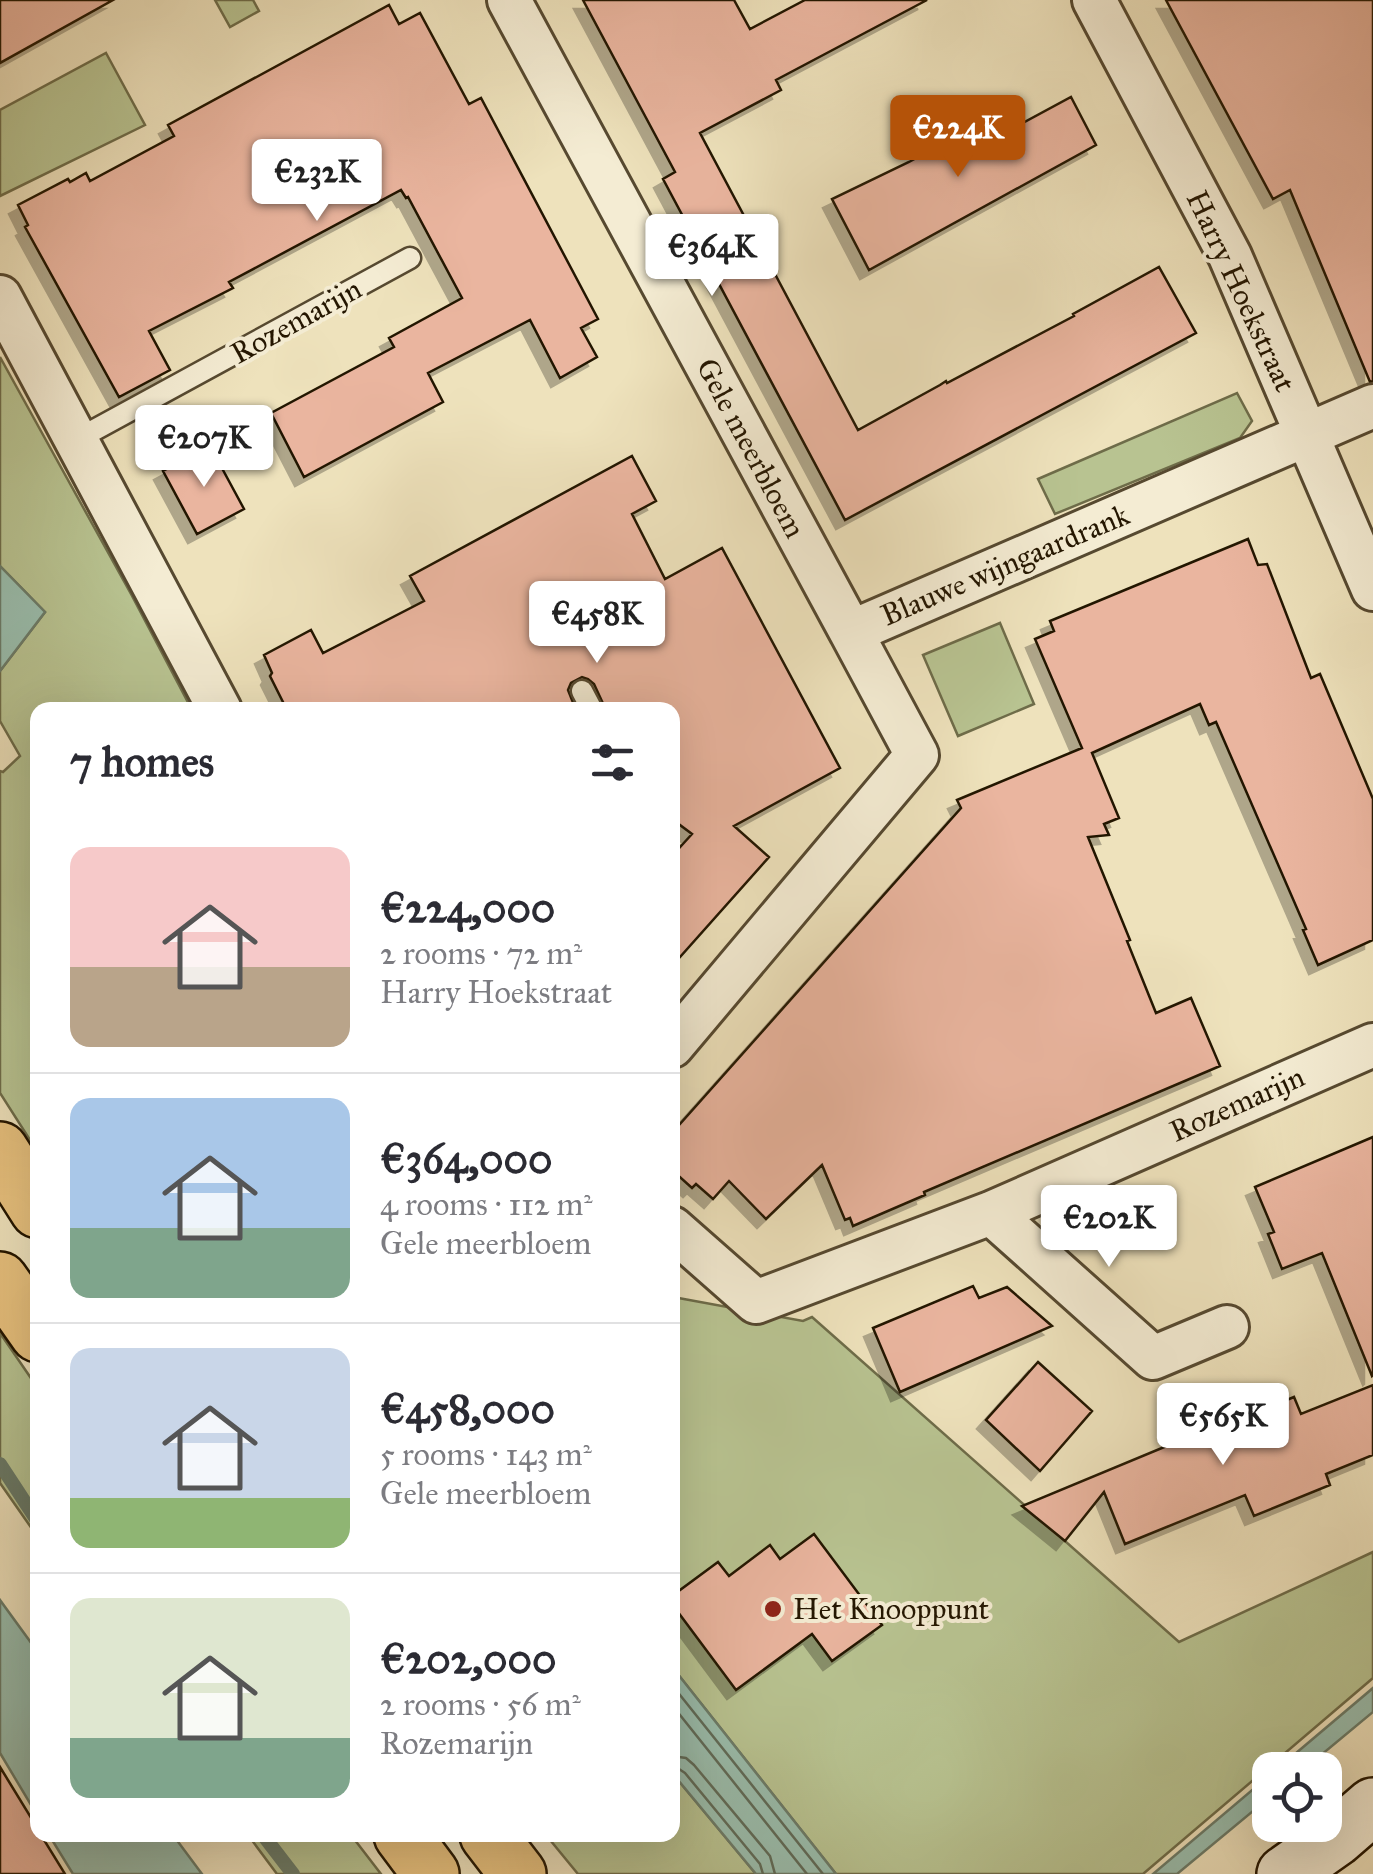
<!DOCTYPE html>
<html lang="en">
<head>
<meta charset="utf-8">
<style>
  :root { --surface:#fff; --page:#f7f7f7; --text:#2b2b33; --muted:#7c7c81; --line:#e1e1e2; --accent:#b45309 }
  body { margin:0; font-family:"IM FELL Great Primer",serif; background:var(--page); color:var(--text); height:100vh; display:flex; flex-direction:column; font-size:38px; white-space:nowrap }
  * { box-sizing:border-box; margin:0 }
  p { font-size:32px; color:var(--muted) }
  .icon { flex:none; width:55px; height:55px; fill:none; stroke:currentColor; stroke-width:2; stroke-linecap:round; stroke-linejoin:round }
  .map { position:relative; flex:1; overflow:hidden }
  .details { position:absolute; left:30px; top:702px; width:650px; height:1140px; display:flex; flex-direction:column; background:var(--surface); border-radius:20px; box-shadow:0 10px 40px #0002 }
  .details>* { flex:none }
  .buttons { position:absolute; left:1252px; top:1752px; display:grid; gap:20px }
  .buttons a { display:grid; place-items:center; width:90px; height:90px; border-radius:20px; background:var(--surface); box-shadow:0 10px 40px #0002; font-size:50px }
  .price { position:absolute; translate:-50% -85px; padding:0 22px; border-radius:10px; background:#fff; color:#222; font-size:32px; line-height:65px; filter:drop-shadow(0 2px 5px #0008) }
  .price::after { content:''; position:absolute; left:50%; top:60px; width:30px; height:22px; margin-left:-15px; background:inherit; clip-path:polygon(0 0,100% 0,50% 100%) }
  .price.active { background:var(--accent); color:#fff }
  ul { padding:0; list-style:none }
  li { display:flex; align-items:center; gap:30px; height:250px; padding:0 40px }
  li+li { border-top:2px solid var(--line) }
  li span { display:grid; place-items:center; flex:none; width:280px; height:200px; border-radius:20px; color:#555 }
  li>.icon { margin-inline-start:auto }
  span .icon { width:120px; height:120px; fill:#fffc; stroke-width:1 }
  li b { font-size:42px }
  h2 { display:flex; justify-content:space-between; align-items:center; height:120px; padding:0 40px; font-size:42px }
  .map>svg:first-child { display:block }
</style>
</head>
<body>
<div class="map">
<svg width="1373" height="1874" viewBox="0 0 1373 1874">
  <defs>
    <filter id="shadow"><feDropShadow dx="-9" dy="9" stdDeviation="0" flood-color="#0004"/></filter>
  </defs>
  <rect width="100%" height="100%" fill="#eee2bc"/>
  <filter id="stains"><feTurbulence type="fractalNoise" baseFrequency=".002" numOctaves="4"/><feColorMatrix values="0 0 0 0 .2 0 0 0 0 .09 0 0 0 0 .02 0 0 0 .5 -.17"/></filter>
  <radialGradient id="worn" r=".72"><stop offset=".6" stop-color="#630" stop-opacity="0"/><stop offset="1" stop-color="#630" stop-opacity=".3"/></radialGradient>
  <path fill="#b8c391" stroke="#6e6c49" stroke-width="2.5" d="M215,0H253L259,11L230,27Z
    M106,53L145,125L0,196V110Z
    M0,357L131,594L192,710H38L37,1151L0,1093V771L3,772L20,756L0,721V671L45,612L0,566Z
    M1237,393L1252,421L1240,438L1055,514L1038,479Z
    M1000,623L1034,704L958,736L923,655Z
    M673,1297L803,1321L812,1317L1179,1642L1373,1552V1678L1143,1874H836L673,1668Z
    M0,1333L37,1387V1536L0,1483Z
    M673,1774L756,1874H578L546,1835H672Z
    M248,1835H351L381,1874H277Z"/>
  <path fill="#99beae" stroke="#6a7b69" stroke-width="2.5" d="M0,566L45,612L0,671Z
    M0,1600L37,1651V1815L0,1753Z
    M673,1668L836,1874H756L673,1774Z
    M1373,1688V1712L1303,1770H1276Z
    M1270,1775V1797L1177,1874H1153Z
    M49,1835H173L202,1874H73Z"/>
  <g fill="none" stroke-linecap="round" stroke-linejoin="round">
    <path stroke="#5e6a58" stroke-width="2.5" d="M672,1685L823,1874
      M672,1705L807,1874
      M672,1756L686,1758L694,1765L770,1856L775,1874
      M672,1769H679L685,1773L760,1864L763,1874"/>
    <path stroke="#6a7b69" stroke-width="14" d="M0,1464L38,1522
      M263,1835L293,1874"/>
  </g>
  <path fill="#eab59f" stroke="#241601" stroke-width="2.5" filter="url(#shadow)" d="M0,0H113L0,63Z
    M583,0H734L750,29L805,0H927L776,80L781,90L700,133L858,430L940,385L946,381L947,383L1074,316L1073,314L1159,267L1196,333L845,520L663,179L675,172Z
    M1166,0H1373V381L1370,382L1290,190L1273,199Z
    M389,5L399,24L420,13L469,104L481,98L598,319L581,328L597,357L560,378L530,320L428,373L443,402L304,477L271,413L394,347L389,338L462,298L408,197L406,198L401,190L229,282L233,288L149,331L170,370L119,397L25,227L28,225L18,205L68,179L70,182L86,173L90,181L174,136L168,125Z
    M1071,97L1096,145L869,270L832,199L909,162L997,114L1006,132Z
    M210,446L244,509L197,534L163,471Z
    M632,456L656,501L632,514L665,579L722,548L840,768L734,826L769,857L672,966V856L692,834L672,819V710H606L594,684L588,679L582,677L571,683L568,690L576,710H287L270,676L272,673L264,655L311,630L323,653L424,601L410,576Z
    M1248,539L1258,565L1267,564L1311,678L1320,674L1373,799V940L1318,965L1303,930L1306,929L1216,722L1209,725L1200,704L1092,753L1119,818L1104,824L1109,835L1088,837L1130,940L1127,941L1156,1013L1191,998L1220,1066L924,1192L925,1195L853,1226L850,1218L845,1220L822,1165L766,1219L729,1181L713,1199L696,1184L692,1188L672,1170V1133L961,808L957,800L1082,748L1035,639L1054,631L1050,621Z
    M1373,1137V1375L1372,1376L1322,1253L1282,1269L1268,1234L1274,1232L1255,1187Z
    M973,1286L979,1298L1007,1287L1052,1326L900,1392L873,1328Z
    M1038,1362L1092,1411L1040,1471L986,1420Z
    M1373,1385V1455L1326,1474L1330,1485L1254,1516L1245,1495L1125,1544L1104,1492L1065,1541L1022,1506L1174,1443L1171,1435L1214,1416L1219,1428L1294,1397L1301,1414Z
    M814,1534L882,1625L832,1661L812,1634L736,1690L672,1604V1596L718,1562L729,1576L770,1545L780,1559Z
    M0,1767L38,1829V1835H41L65,1874H0Z"/>
  <g fill="none" stroke-linecap="round" stroke-linejoin="round">
    <g stroke="#564930" stroke-width="25">
      <path id="lane" d="M76,440L410,258
        M582,691L592,710"/>
    </g>
    <g stroke="#564930" stroke-width="48">
      <path id="street" d="M509,0L851,632
        M1094,0L1230,256L1373,589
        M0,297L220,710
        M672,1046L917,755L851,632L1373,406
        M991,1213L1153,1358L1227,1327
        M672,1228L756,1302L991,1213L1373,1045"/>
    </g>
    <g stroke="#241601" stroke-width="60">
      <path id="secondary" d="M1285,1874L1336,1838L1373,1806"/>
    </g>
    <g stroke="#241601" stroke-width="60">
      <path id="primary" d="M0,1150L38,1210
        M0,1280L38,1334
        M402,1835L431,1874
        M488,1835L518,1874"/>
    </g>
    <use href="#lane" stroke="#f4ecd3" stroke-width="20"/>
    <use href="#street" stroke="#f4ecd3" stroke-width="42"/>
    <use href="#secondary" stroke="#f4ecd3" stroke-width="55"/>
    <use href="#primary" stroke="#e7c17e" stroke-width="55"/>
  </g>
  <circle fill="#8f2418" stroke="#f4ecd3" stroke-width="4" cx="773" cy="1609" r="10"/>
  <g text-anchor="middle" dominant-baseline="central" stroke-width="8" stroke-linejoin="round" paint-order="stroke">
    <g font-size="30" fill="#241601" stroke="#f4ecd3">
      <text transform="translate(1241 291) rotate(65)">Harry Hoekstraat</text>
      <text transform="translate(296 321) rotate(-29)">Rozemarijn</text>
      <text transform="translate(751 448) rotate(62)">Gele meerbloem</text>
      <text transform="translate(1005 565) rotate(-23)">Blauwe wijngaardrank</text>
      <text transform="translate(1237 1104) rotate(-24)">Rozemarijn</text>
    </g>
    <g font-size="30" fill="#241601" stroke="#f4ecd3" text-anchor="start">
      <text x="793" y="1609">Het Knooppunt</text>
    </g>
  </g>
  <rect width="100%" height="100%" filter="url(#stains)"/>
  <rect width="100%" height="100%" fill="url(#worn)"/>
</svg>
<div class="buttons">
<a><svg class="icon" aria-label="locate" viewBox="0 0 24 24"><circle cx="12" cy="12" r="6"/><path d="M12 2v4M12 18v4M2 12h4M18 12h4"/></svg></a>
</div>
<b class="price active" style="left:958px;top:180px">€224K</b>
<b class="price" style="left:317px;top:224px">€232K</b>
<b class="price" style="left:712px;top:299px">€364K</b>
<b class="price" style="left:204px;top:490px">€207K</b>
<b class="price" style="left:597px;top:666px">€458K</b>
<b class="price" style="left:1109px;top:1270px">€202K</b>
<b class="price" style="left:1223px;top:1468px">€565K</b>
<section class="details">
<h2>7 homes<svg class="icon" aria-label="filters" viewBox="0 0 24 24"><path d="M4 7h16M4 17h16"/><circle cx="9" cy="7" r="2"/><circle cx="15" cy="17" r="2"/></svg></h2>
<ul>
<li><span style="background:linear-gradient(#f6c9c9 60%,#b9a48a 0)"><svg class="icon" aria-label="home" viewBox="0 0 24 24"><path d="M3 11l9-7 9 7M6 9v11h12V9"/></svg></span><div><b>€224,000</b><p>2 rooms · 72 m²</p><p>Harry Hoekstraat</p></div></li>
<li><span style="background:linear-gradient(#a9c7e8 65%,#7fa58c 0)"><svg class="icon" aria-label="home" viewBox="0 0 24 24"><path d="M3 11l9-7 9 7M6 9v11h12V9"/></svg></span><div><b>€364,000</b><p>4 rooms · 112 m²</p><p>Gele meerbloem</p></div></li>
<li><span style="background:linear-gradient(#c9d6e8 75%,#8fb573 0)"><svg class="icon" aria-label="home" viewBox="0 0 24 24"><path d="M3 11l9-7 9 7M6 9v11h12V9"/></svg></span><div><b>€458,000</b><p>5 rooms · 143 m²</p><p>Gele meerbloem</p></div></li>
<li><span style="background:linear-gradient(#dfe7d0 70%,#7fa58c 0)"><svg class="icon" aria-label="home" viewBox="0 0 24 24"><path d="M3 11l9-7 9 7M6 9v11h12V9"/></svg></span><div><b>€202,000</b><p>2 rooms · 56 m²</p><p>Rozemarijn</p></div></li>
</ul>
</section>
</div>
</body>
</html>
